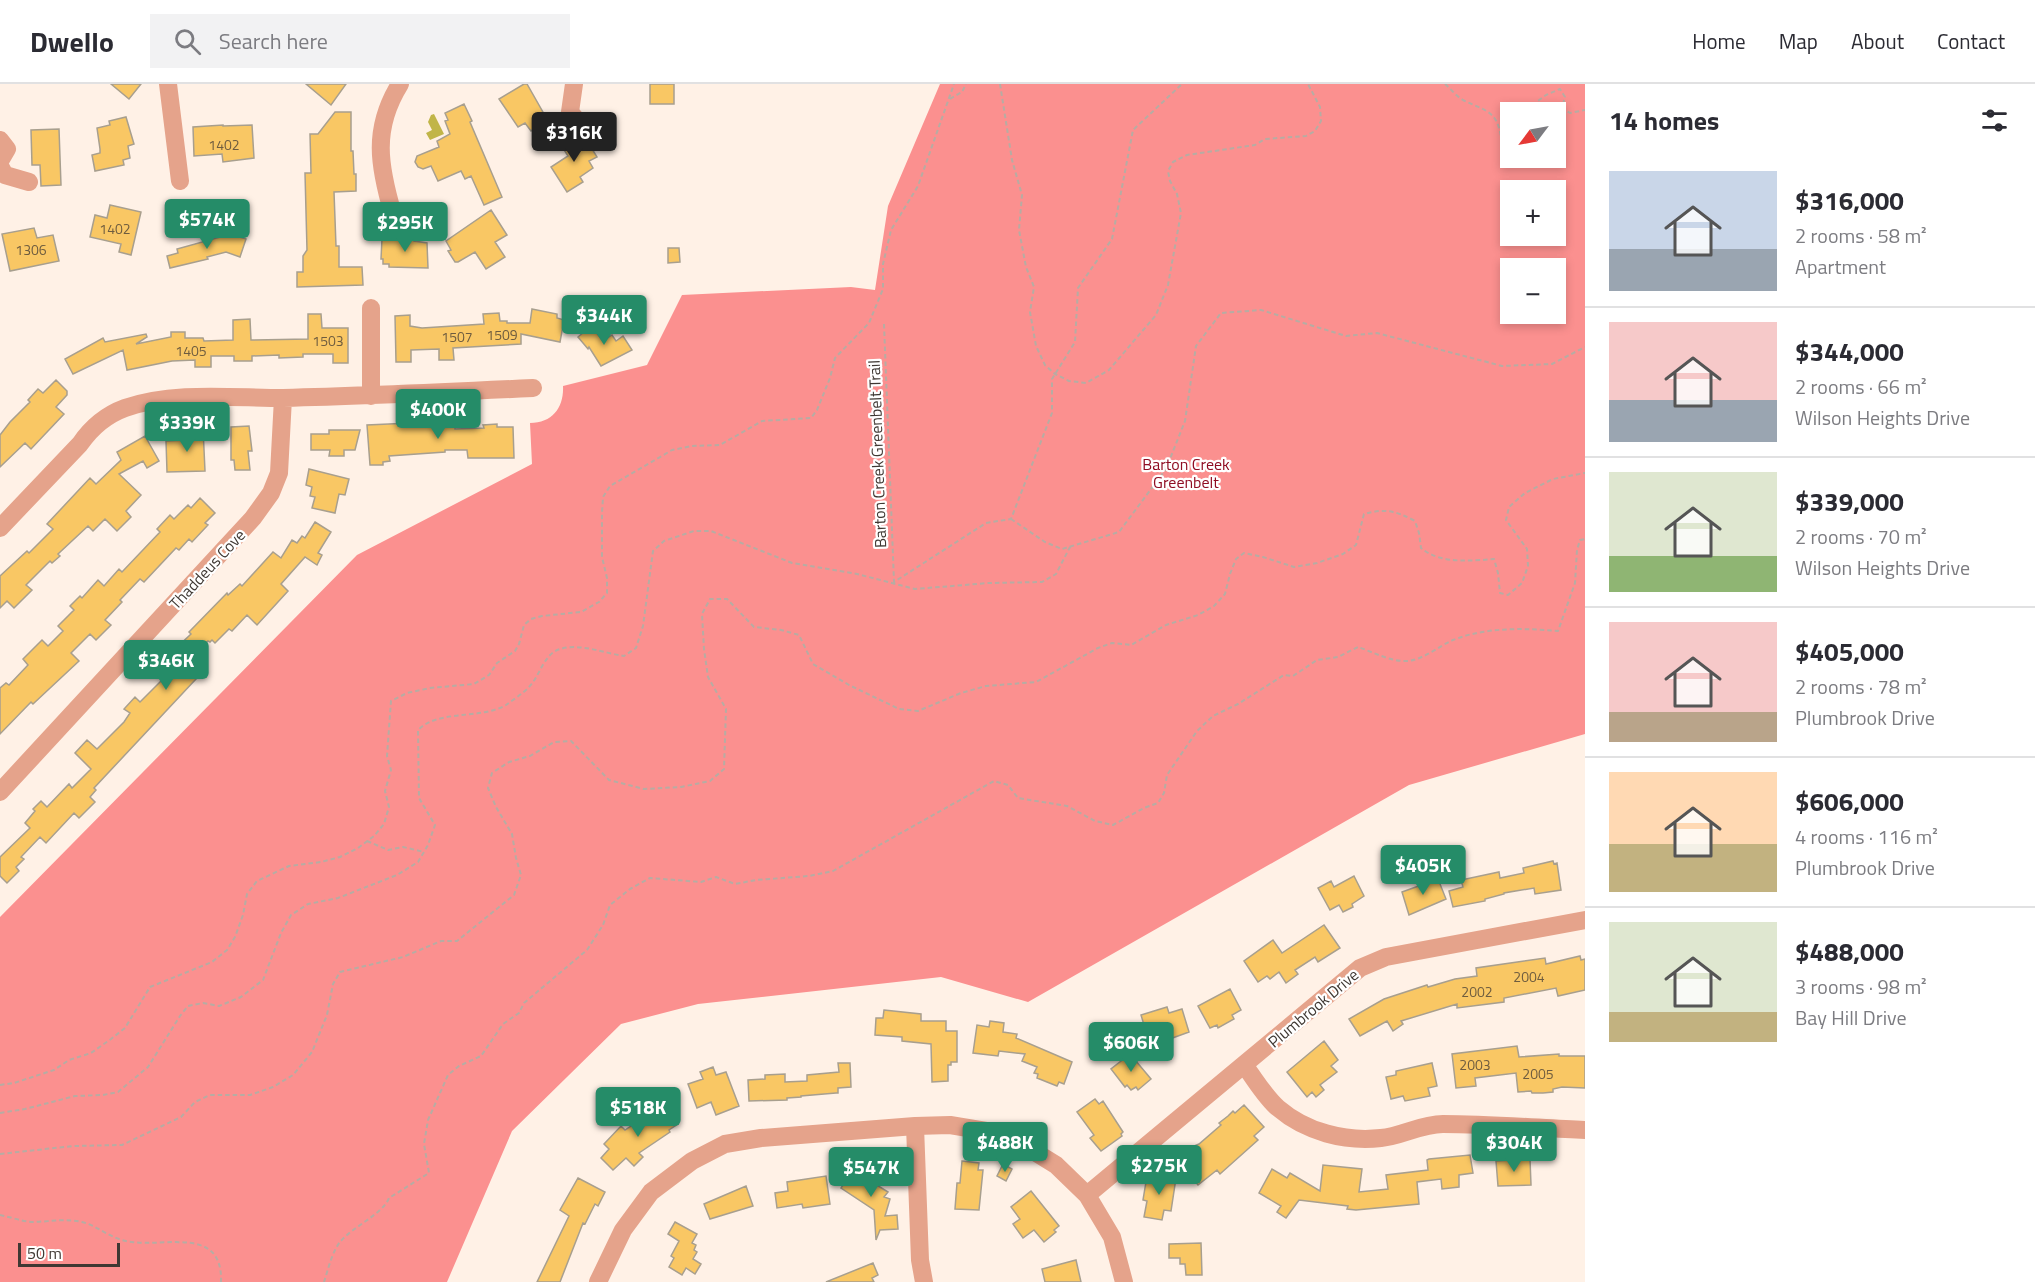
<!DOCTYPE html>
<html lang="en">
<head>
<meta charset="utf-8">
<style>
  :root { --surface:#fff; --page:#f2f2f3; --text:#2b2b33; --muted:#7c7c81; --line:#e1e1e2; --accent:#258c68 }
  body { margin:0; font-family:"Titillium Web",sans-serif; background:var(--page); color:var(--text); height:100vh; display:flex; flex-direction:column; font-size:22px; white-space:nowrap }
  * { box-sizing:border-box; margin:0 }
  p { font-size:20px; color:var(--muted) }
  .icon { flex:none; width:33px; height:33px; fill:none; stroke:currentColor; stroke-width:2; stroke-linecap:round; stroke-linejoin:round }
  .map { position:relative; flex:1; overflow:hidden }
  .sheet { display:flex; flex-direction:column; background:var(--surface); width:450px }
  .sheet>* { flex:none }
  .needle { width:39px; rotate:238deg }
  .fabs { position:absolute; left:1500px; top:18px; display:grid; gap:12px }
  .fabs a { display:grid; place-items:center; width:66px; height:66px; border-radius:0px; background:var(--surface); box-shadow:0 3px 9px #0003; font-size:30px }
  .scale { position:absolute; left:18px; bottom:15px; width:102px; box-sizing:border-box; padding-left:6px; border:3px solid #3f3833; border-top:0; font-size:16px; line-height:21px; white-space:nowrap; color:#3f3833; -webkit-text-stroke:4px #fff; paint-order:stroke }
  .price { position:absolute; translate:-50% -51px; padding:0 14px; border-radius:6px; background:var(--accent); color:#fff; font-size:20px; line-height:39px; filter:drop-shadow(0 2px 3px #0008) }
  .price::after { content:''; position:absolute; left:50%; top:36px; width:18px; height:14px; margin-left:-9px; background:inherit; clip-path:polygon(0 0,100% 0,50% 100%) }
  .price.on { background:#222; color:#fff }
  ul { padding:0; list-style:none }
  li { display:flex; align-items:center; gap:18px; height:150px; padding:0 24px }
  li+li { border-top:2px solid var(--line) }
  li span { display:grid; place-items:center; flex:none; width:168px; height:120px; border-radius:0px; color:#555 }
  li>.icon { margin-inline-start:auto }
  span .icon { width:72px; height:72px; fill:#fffc; stroke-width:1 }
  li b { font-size:26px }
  h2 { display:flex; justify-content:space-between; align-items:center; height:72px; padding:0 24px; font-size:26px }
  header { display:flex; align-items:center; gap:36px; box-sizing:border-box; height:84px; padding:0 30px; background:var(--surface); border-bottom:2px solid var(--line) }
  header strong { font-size:28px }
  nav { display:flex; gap:33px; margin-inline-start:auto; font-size:21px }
  .search { width:420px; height:54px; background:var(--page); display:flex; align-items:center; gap:15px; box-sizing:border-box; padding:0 21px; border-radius:0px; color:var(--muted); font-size:22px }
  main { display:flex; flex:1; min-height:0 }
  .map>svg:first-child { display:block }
</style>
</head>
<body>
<header>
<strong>Dwello</strong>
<div class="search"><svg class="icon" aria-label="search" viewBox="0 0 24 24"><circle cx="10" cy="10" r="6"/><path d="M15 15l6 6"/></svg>Search here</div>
<nav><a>Home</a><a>Map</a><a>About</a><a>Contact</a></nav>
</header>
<main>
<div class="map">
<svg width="1585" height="1198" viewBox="0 0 1585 1198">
  <rect width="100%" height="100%" fill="#fff1e6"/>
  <path fill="#fb908f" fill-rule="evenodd" d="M940,0H1585V650L1409,701L1028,918L941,893L698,920L621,940L512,1047L447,1198H0V833L357,471L532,380L530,339C553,339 564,323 563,302L647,281L682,211L851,203L875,206L888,122ZM1510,28H1556V74H1510ZM1510,106H1556V152H1510ZM1510,184H1556V230H1510Z"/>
  <path fill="#c1b548" d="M434,30L444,50L430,56L426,49L432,46L428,38L431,31Z"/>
  <path fill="#f9c764" stroke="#a89f8e" stroke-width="1.5" d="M111,0H141L129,15Z
    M306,0H346L331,21Z
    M524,0H527L548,37L531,47L525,39L518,43L499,15Z
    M650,0H674V20H650Z
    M464,20L472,37L470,38L502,113L484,121L471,92L465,95L461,87L438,97L431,82L423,85L418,83L415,78L417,72L439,63L437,57L450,50L445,37L448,36L445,29Z
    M335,28H351V67H353L354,90H356V107L334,108L336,162H339V183H362L363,201L297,203V188H303V172L307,166L305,89H311L310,50H318Z
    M126,33L134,60L128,62L130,74L123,76L124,81L95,87L92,71L100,69V65L97,44L110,41L109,37Z
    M223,41V42L252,41L254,74L223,78L222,70L194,72L193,43Z
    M59,45L61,101L41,102L40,81H32L31,46Z
    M573,53L578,60L586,55L597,73L589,77L593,84L580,93L583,98L567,108L551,83L568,72L561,61Z
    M110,121L141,128L131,171L119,168L121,160L90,153L95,131L107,134Z
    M491,126L507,151L495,158L505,173L486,185L475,168L458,178H455L448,167L451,166L446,157Z
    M34,144L37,154L53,151L59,177L10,187L2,150Z
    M231,150L246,155L240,173L226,168L207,173L208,175L170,184L167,172L178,169L177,165Z
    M414,150V157L427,159L428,184L389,183V180H383V175H381L382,155L403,154V151Z
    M668,164H679L680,178L668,179Z
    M532,225L557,230V234L564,236L560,258L521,250V260L453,264L454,276H439V265L411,266V278H396L395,232L410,231V242L422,244L484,240L483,230L499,229L500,237H507V239H530Z
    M308,230H321L322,244H348V279H333V270H303V273L279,274V271L252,272V277H234V272H211V283H195V276L172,277L127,286L123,266L73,290L65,275L103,254L105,258L146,250L147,253L136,260L171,253V248H185V254H203L204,257L233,256V236L250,235L251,256L308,255Z
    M591,242L603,257L612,251L616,257L623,252L632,266L601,282L589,263L588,265L578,253Z
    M56,296L67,307V311L56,323L64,330L31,365L25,359L0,383V351L10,338L30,318L28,316L38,305L43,309Z
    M455,337V345L484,344L483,341L497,340V343H513L514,374H468L467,366H445V368L389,372L390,377L383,378V381H370L367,341Z
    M249,342L252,367H248L250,386H235L234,376H231V343Z
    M203,344L205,387L167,388L166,357L187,356L186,345Z
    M329,346H360L355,366H344V372H329L330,366H311V350H329Z
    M145,352L159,377L147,384L143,377L119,390L141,411L126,427L131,433L117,447L105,435L93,447L88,442L58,470L60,472L52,479L50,477L26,501L32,506L14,524L7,517L0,524V492L27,467L29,469L53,445L47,440L90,394L96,400L121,376L117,368Z
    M309,385L349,395L345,411L339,410L335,429L312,424L315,413L310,412L312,403L306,401Z
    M200,414L215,429L205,439L208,441L192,458L189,455L179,466L176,464L144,498L140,495L120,516L122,518L105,536L111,541L96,556L90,550L71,569L79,577L33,620L31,618L0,650V604L6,599L9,601L28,581L23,575L42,556L48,562L63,547L58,542L74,526L70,522L80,512L82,514L98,496L104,502L119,485L122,488L160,448L157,445L170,431L174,435L188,421L191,424Z
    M315,438L331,448L318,469L322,471L317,481L305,473L281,500L288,507L257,541L247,531L232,547L229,545L215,559L212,556L210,558L208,557L183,582L196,595L94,704L96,706L90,713L95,718L79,734L74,729L46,759L40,753L21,773L24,775L16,783L19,787L7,799L0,792V773L30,744L25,739L35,727L33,725L41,717L47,723L69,700L72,704L91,685L75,669L87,656L97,665L124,638L130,629L124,625L135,613L140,618L167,591L158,581L191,550L189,548L227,509L228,511L240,500L242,502L273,468L281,474L292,456L297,459L302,452L305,454Z
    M1553,777L1554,780L1557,779L1561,806L1535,810L1534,804L1504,809V810L1485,815V817L1453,823L1449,807L1463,803L1461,796L1499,788L1500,794L1524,789L1523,784Z
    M1354,792L1364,812L1352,820L1353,823L1343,828L1339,821L1330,826L1318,804L1331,797L1334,803Z
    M1438,795L1446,815L1409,831L1402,808Z
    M1324,841L1340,864L1318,878L1315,873L1295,886L1298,890L1286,899L1279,888L1270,895L1267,892L1258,898L1244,877L1273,856L1282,869Z
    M1580,872L1581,876L1585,875V906L1558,912L1556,904L1504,914V918L1457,924V920L1401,937L1403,940L1393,947L1387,937L1360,952L1349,935L1384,915L1427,901L1428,903L1455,895L1477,892L1476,884L1545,874L1546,880Z
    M1230,905L1241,926L1232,931L1234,935L1218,944L1217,941L1210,944L1198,922Z
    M1167,923L1169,929L1182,925L1189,948L1167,956L1168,959L1151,964L1141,931Z
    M884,926L921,930V937H946V947H957V978H951V981H948V997L932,998L931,960L902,957V953L875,951L876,934H883Z
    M990,937L1004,939L1003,948L1017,950L1016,954L1072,978L1064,1000L1059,998L1057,1002L1037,994L1038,990L1034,989L1037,983L1022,977L1025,970L999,967L998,972L973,969L977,941L989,943Z
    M1324,957L1338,976L1331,982L1337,988L1320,1001L1324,1006L1316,1013L1312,1008L1307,1013L1287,988Z
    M1517,962L1519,973L1559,970V972H1585V1004L1562,1003L1553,1005V1008L1543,1009H1532L1531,1007L1518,1008L1516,989L1475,994L1476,1002L1456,1004L1452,970Z
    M1130,970L1151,995L1138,1006L1136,1003L1131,1006L1127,1001L1125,1003L1111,985Z
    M838,979H850L851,1003L838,1004V1009H836L801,1012V1013L787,1014V1016L749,1017L748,996L765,995V991L785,990V998L807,997V991L839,988Z
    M1432,979L1437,1002L1428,1004L1430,1012L1405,1017L1403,1012L1391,1015L1386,993L1396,991V987Z
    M713,983L716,991L726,988L739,1022L716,1031L711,1018L697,1024L688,1000L703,995L700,988Z
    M1095,1015L1099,1020L1103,1017L1123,1048L1121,1050L1122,1052L1101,1067L1090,1054L1094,1051L1077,1028Z
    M664,1020L678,1040L669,1046L670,1048L639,1069L643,1073L634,1082L626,1074L613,1086L601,1074L609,1065L604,1060L621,1042L625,1046Z
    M1244,1021L1264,1043L1254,1052L1258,1056L1220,1090L1217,1086L1198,1101L1177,1075L1192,1063L1199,1060L1221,1041L1219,1039L1228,1032L1233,1027L1235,1029Z
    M1470,1071L1473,1089L1459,1091V1103L1442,1105L1441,1095L1417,1098L1419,1120L1356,1126L1347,1125L1348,1122L1299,1116L1286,1134L1277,1128L1281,1122L1259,1109L1272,1085L1287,1094L1290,1089L1320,1107L1323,1081L1362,1085L1359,1108L1388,1105L1386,1091L1428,1086L1427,1076L1429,1075Z
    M1530,1075L1531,1101L1498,1102L1496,1077Z
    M962,1077L979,1079L978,1086H983L979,1126L955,1125L957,1099H960Z
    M1003,1080L1012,1085L1006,1097L997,1092Z
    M861,1083L878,1095L875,1100L888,1108L884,1113L890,1115L885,1132L897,1131L898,1145L880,1146L876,1156L874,1126L841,1104L854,1084L859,1087Z
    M1153,1090L1176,1094L1171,1127L1164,1126L1162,1136L1144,1133L1147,1117L1143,1116L1146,1098L1151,1099Z
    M826,1092L830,1120L803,1124L802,1120L777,1124L775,1109L788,1107L787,1098Z
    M578,1094L605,1108L598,1122L595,1120L585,1140L583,1139L560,1198H537L569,1132L560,1126Z
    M746,1102L753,1122L710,1135L704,1120Z
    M1031,1107L1059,1142L1054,1146L1056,1148L1044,1158L1034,1146L1023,1154L1013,1140L1020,1135L1011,1123Z
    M675,1138L697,1150L692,1159L696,1161L694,1166L697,1168L693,1175L701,1180L695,1190L686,1184L682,1191L669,1183L674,1174L671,1172L679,1157L668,1150Z
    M1201,1159L1202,1191H1186L1185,1180H1180V1174H1169V1160Z
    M1076,1176L1081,1198H1045L1042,1185Z
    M873,1179L878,1191L872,1194L874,1198H826Z"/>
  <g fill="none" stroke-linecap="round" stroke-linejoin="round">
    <path stroke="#b7aca3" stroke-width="2" stroke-dasharray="4.5 3" stroke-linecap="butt" d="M1000,0L1012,76L1022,111L1019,146L1026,183L1034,203L1030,228L1036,262L1045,281L1055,290L1069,297L1086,299L1109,286L1156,231L1168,201L1181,129L1177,110L1170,97L1168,87L1173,78L1187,71L1255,61L1265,55L1306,52L1315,47L1321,37L1320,23L1308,0
      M1445,0C1451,5 1456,12 1463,16C1485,27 1497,26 1501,53L1508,59L1510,58
      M950,15L962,8L966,0
      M1530,28L1531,22L1546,11L1560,5L1565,13L1562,24L1570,29L1585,26
      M884,240L894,498L986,439L1011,435L1052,329V295L1075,258L1078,204L1112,155L1133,46L1182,0
      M1011,435L1045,458L1062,465L1119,448L1166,385L1185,337L1196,262L1221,229L1261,226L1346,252L1377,249L1502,282L1552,280L1585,263
      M367,757L388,766L403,763L424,768
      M0,1001L14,999L54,986L69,976L91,969L111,955L125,944L150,903L212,878L227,866L235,853L243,831L247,810L257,797L289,782L321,778L340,773L358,764L374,752L384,740L389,723L385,707L391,686L387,672L391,617L407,609L430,604L474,600L489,591L497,579L515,567L519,560L524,541L531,535L542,532L581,528L599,518L607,509V494L602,473V429L603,413L610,402L672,366L692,362L720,361L762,337L811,334L817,326L830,294L835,274L869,239L883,205V180L891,146L918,102L954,0
      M0,1029L25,1025L75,1012L103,1011L118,1008L148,983L180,932L188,922L203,919L219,922L241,913L263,896L281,849L291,831L308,820L338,814L397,791L418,778L428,761L435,741L419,714L418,646C439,625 480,636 506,621C513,616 522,610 528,604C540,593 543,570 560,565C580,559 604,569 624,572L636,564L643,542L653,467L664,457L694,447H711L792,479L857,490L915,505L989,499L1042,498L1056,490L1070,463
      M0,1070L73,1062L122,1061L181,1033L195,1018L210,1011H250L273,1003L293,991L312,968L327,931L333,900L340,888L403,873L441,857H457L514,811L521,791L516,774L512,750L496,723L488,704L492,689L509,678L530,672L554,658L571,657L609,696L644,705L681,703L710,697L724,685L726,625L708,593L704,565L702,530L710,515H727L754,543L781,546L799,551L813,580L849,601L899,625L918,627L961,609L986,602L1036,598L1098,564L1112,559L1131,561L1166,541L1198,531L1214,522L1225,510L1230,490L1236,475L1244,469L1263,473L1294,483L1317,479L1343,470L1356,461L1364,430C1385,424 1396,427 1415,437L1419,449L1421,464C1440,480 1470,477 1494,475L1498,489L1500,509L1508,511L1522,499L1528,482L1527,465L1506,436L1509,423L1525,409L1553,395L1585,389
      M0,1131C10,1133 21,1137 31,1138C48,1138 65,1134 82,1138C99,1142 111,1156 132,1158C166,1163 223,1142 221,1198
      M324,1198C328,1186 332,1168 340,1158C352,1143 383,1130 389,1114L429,1089L424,1060L428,1036L448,991L459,982L481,972L503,940L519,929L524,919L587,866L603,841L610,821L630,805L650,794L701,798L716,793L735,800L756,796L809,792L833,787L994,697L1008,701L1018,714L1067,722L1095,737L1113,741L1144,724L1158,719L1164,709L1167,691L1197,647L1213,632L1238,620L1284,591L1293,592L1317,576L1338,573L1358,563C1373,568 1391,578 1407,577C1423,576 1439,562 1453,556C1486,543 1523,544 1558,547L1575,499L1577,466L1580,456L1585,455"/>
    <path stroke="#e5a38b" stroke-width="18" d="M168,0L180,97
      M574,0L570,28L579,39
      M0,56L7,65L0,77
      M0,82L5,91L29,98
      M393,130C379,82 372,45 400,0
      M371,224V312
      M0,444L80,360C91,344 106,331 125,324C173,307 233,314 283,314C367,312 450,308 533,304
      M0,708L253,434L271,409L279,389L283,314
      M1244,981C1255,995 1265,1013 1278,1024C1306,1048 1345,1058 1381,1054C1402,1052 1421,1040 1443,1040C1490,1040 1538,1044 1585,1046
      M915,1042L920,1176L924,1198
      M1087,1111L1360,884L1386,873L1585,836
      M598,1198L623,1146L651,1108L692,1077L725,1060L761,1054L915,1042L950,1041L986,1047L1022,1060L1056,1081L1087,1111L1112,1153L1124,1198"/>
  </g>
  <g text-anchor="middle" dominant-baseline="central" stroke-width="4.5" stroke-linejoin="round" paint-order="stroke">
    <g font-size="14" fill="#6e5c3f">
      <text x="224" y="60">1402</text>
      <text x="115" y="144">1402</text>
      <text x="31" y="165">1306</text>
      <text x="502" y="250">1509</text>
      <text x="457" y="252">1507</text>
      <text x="328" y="256">1503</text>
      <text x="191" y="266">1405</text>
      <text x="1529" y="892">2004</text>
      <text x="1477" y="907">2002</text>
      <text x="1475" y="980">2003</text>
      <text x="1538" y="989">2005</text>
    </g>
    <g font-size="16" fill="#3f3833" stroke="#fff">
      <text transform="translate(877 370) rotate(-92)">Barton Creek Greenbelt Trail</text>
      <text transform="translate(207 485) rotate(-47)">Thaddeus Cove</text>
      <text transform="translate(1313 924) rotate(-40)">Plumbrook Drive</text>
    </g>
    <g font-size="16" fill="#8f0c22" stroke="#fff">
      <text x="1186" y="380">Barton Creek<tspan x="1186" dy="18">Greenbelt</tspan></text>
    </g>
  </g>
</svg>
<div class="fabs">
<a><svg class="needle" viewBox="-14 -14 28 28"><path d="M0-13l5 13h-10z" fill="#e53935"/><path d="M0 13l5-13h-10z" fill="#7c7c81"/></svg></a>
<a>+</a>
<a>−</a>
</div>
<div class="scale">50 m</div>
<b class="price on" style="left:574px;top:79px">$316K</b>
<b class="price" style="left:207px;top:166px">$574K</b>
<b class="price" style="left:405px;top:169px">$295K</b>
<b class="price" style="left:604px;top:262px">$344K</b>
<b class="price" style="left:438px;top:356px">$400K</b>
<b class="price" style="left:187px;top:369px">$339K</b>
<b class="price" style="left:166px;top:607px">$346K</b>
<b class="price" style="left:1423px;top:812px">$405K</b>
<b class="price" style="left:1131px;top:989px">$606K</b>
<b class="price" style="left:638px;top:1054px">$518K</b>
<b class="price" style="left:1005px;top:1089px">$488K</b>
<b class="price" style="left:1514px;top:1089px">$304K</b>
<b class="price" style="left:1159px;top:1112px">$275K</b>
<b class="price" style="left:871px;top:1114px">$547K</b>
</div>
<section class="sheet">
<h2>14 homes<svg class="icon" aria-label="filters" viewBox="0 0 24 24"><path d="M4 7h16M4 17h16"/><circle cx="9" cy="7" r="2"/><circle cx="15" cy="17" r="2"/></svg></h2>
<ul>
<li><span style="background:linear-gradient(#c9d6e8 65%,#9aa5b1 0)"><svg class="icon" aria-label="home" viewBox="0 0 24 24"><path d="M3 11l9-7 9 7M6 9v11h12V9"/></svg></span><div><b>$316,000</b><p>2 rooms · 58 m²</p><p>Apartment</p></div></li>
<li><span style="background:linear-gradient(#f6c9c9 65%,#9aa5b1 0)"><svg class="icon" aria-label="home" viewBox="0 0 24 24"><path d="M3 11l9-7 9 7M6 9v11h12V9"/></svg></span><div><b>$344,000</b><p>2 rooms · 66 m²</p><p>Wilson Heights Drive</p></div></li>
<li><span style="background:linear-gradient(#dfe7d0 70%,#8fb573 0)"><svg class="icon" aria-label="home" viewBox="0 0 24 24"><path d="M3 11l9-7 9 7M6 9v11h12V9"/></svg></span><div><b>$339,000</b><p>2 rooms · 70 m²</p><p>Wilson Heights Drive</p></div></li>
<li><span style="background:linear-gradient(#f6c9c9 75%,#b9a48a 0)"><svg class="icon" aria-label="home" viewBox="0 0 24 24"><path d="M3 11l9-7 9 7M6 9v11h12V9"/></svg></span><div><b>$405,000</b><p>2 rooms · 78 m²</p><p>Plumbrook Drive</p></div></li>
<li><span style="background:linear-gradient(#ffd9b3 60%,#c2b280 0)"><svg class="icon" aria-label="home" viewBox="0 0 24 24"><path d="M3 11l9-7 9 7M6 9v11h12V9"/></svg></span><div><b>$606,000</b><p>4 rooms · 116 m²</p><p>Plumbrook Drive</p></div></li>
<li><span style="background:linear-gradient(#dfe7d0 75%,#c2b280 0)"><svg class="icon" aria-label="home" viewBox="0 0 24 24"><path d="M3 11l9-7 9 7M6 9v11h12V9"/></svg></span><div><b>$488,000</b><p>3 rooms · 98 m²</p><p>Bay Hill Drive</p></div></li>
</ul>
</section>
</main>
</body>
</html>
